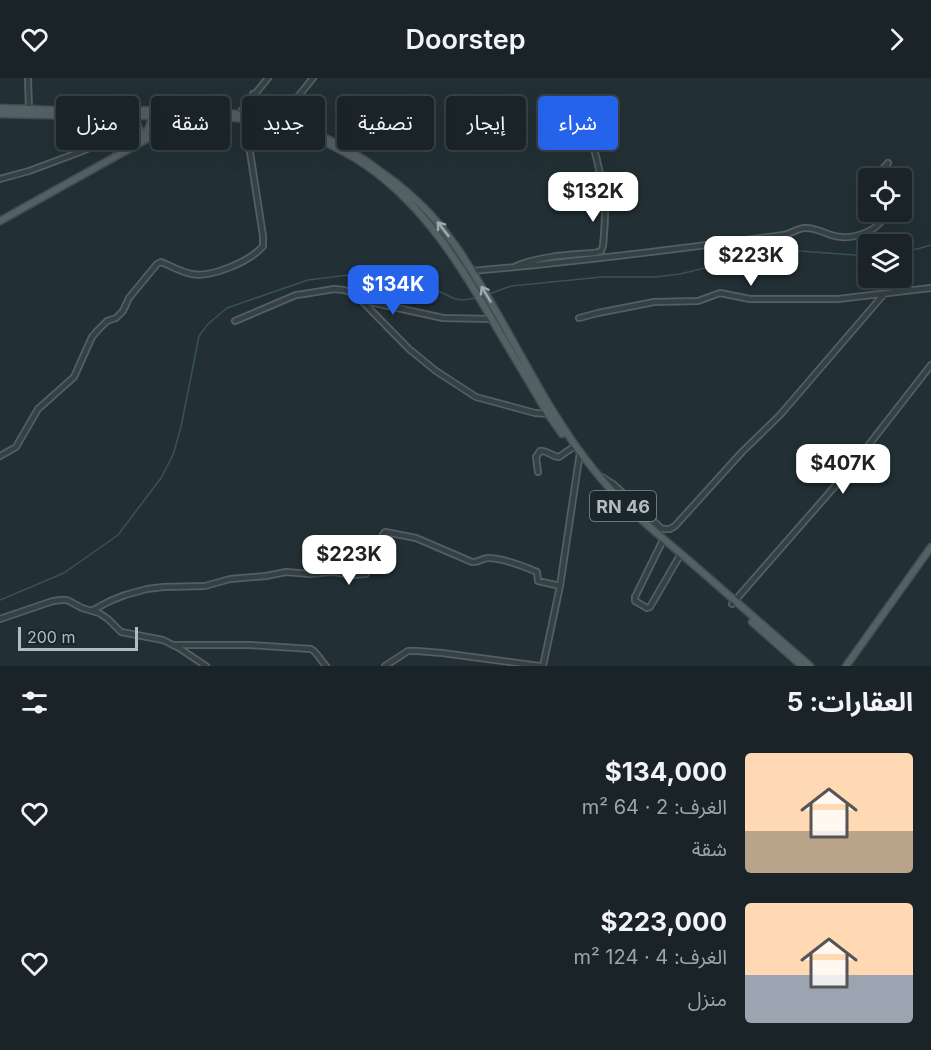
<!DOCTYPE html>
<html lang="ar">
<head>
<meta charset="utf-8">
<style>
  :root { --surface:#1a2428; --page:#273034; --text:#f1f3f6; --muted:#9fa4a8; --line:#384145; --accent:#2563eb }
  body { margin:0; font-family:Inter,"Noto Sans Arabic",sans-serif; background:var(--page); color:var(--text); direction:rtl; height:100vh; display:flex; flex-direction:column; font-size:22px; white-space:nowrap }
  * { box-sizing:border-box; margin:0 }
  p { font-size:20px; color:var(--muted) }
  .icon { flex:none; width:33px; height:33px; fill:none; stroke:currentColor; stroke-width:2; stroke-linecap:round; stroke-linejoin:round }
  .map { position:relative; height:588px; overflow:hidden; direction:ltr }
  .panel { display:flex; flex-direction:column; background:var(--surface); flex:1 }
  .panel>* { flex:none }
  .hud { position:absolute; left:18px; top:18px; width:600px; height:54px; direction:rtl; display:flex; gap:12px }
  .tools { position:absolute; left:858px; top:90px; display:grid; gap:12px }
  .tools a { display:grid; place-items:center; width:54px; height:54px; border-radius:6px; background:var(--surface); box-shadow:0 6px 24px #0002,0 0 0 2px var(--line); font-size:30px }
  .scale { position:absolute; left:18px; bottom:15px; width:120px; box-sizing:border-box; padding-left:6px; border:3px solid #b0bcc2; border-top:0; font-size:16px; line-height:21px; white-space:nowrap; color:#b0bcc2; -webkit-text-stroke:4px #1b262a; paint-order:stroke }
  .price { position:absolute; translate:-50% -51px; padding:0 14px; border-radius:12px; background:#fff; color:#222; font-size:20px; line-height:39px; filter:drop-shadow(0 2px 3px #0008) }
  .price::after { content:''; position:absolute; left:50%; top:36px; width:18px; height:14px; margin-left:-9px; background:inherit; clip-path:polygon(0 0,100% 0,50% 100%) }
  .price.current { background:var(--accent); color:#fff }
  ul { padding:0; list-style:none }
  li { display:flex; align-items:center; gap:18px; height:150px; padding:0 18px }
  li span { display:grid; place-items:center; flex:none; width:168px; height:120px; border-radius:6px; color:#555 }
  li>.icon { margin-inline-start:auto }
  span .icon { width:72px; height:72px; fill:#fffc; stroke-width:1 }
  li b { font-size:26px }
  h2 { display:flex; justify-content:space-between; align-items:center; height:72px; padding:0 18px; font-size:26px }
  .pill { padding:0 21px; border-radius:6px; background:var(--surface); box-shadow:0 6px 24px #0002,0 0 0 2px var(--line); font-size:21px; line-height:54px }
  .pill.current { background:var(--accent); color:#fff }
  header { display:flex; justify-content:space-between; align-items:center; height:78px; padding:0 18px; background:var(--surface); font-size:27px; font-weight:600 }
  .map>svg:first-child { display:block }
</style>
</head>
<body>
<header><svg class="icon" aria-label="forward" viewBox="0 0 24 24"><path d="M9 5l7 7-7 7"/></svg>Doorstep<svg class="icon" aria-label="heart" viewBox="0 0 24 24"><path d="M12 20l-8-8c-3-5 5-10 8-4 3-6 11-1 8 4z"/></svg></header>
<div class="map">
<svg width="931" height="588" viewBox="0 0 931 588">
  <rect width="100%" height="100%" fill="#223035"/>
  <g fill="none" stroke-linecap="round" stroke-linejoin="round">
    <path stroke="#37515a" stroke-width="1.5" d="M902,173L917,171L931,167
      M489,216L511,208L602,199H655L680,196L758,177L786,172L868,178
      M0,522L64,495L118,457L161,400L173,377L181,349L199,258L208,246L227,230L308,202L357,196L403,201L428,208L455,221L463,222L476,220"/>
    <g stroke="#535f63" stroke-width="8">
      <path id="minor" d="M28,0L29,31
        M253,16L279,30L288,31L313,0
        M239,36L268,0
        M876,100L879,95L888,85
        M0,101L29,93L80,74L107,62L109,61L114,66L118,76
        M516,188C541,178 568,177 594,175L601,173L603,168C604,157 605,146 605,135C605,105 593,65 584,37
        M472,193C576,184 679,171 783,157C790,156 797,151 804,150C814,149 822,154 831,157C849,163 873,156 884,140L883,134
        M361,222L443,240L492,241
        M579,240L598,235L654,224L698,223L720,215L750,221H838L931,210
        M235,243L296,217L304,216L334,211L344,212L352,215L361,222L409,271L436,293L476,319L535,335L548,336
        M0,378L16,369L38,331L74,299L92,259L98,252L107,243L116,240L123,233L129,220L157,186L161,184C171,188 181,194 192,196C211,200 251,183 263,168V158L245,42
        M538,394L536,379L540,373C548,372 552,379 559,379L572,370
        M602,399L613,406L662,451H670L675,448L742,374L780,337L884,216
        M662,464L635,519V523L647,530L650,529L679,479
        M732,526L850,391L931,287
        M93,532L110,523L125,517L147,511L163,509L205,508L230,501L266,498L286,494L310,496L332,494L354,497L366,496L367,493L362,473L380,467L382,458L385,454L416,460L472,484C479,485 483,479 490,480C505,481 523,488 537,494L538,503L560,508
        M0,541L53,523L61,522H67L82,530L99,535L108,541L121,554L163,562L179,570L206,588
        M175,567H250L311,571C317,574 321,583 326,588
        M385,588L408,573H417L442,575L540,588
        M543,588L560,508L580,374"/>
    </g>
    <g stroke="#424d52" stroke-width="9">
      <path id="major" d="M0,30C34,31 67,33 101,33C172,32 242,28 311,54C337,64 361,78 384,96C401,108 417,122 432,138C452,160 468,186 483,211C520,272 549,337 594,392C620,425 654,453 686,480C727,516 769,552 810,588
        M0,36C42,37 85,39 127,38C160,38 194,35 227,39C277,44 326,60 367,88C425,128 463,191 497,250C514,279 531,307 548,336L562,356
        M128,39C139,43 141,51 140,62
        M154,55L160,46L161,34
        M141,63L149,49L154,34
        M0,143L188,38
        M752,544L802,588
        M846,588L931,469"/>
    </g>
    <use href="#minor" stroke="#354145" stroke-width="4.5"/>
    <use href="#major" stroke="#536165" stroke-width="6"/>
  </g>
  <defs><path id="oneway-shaft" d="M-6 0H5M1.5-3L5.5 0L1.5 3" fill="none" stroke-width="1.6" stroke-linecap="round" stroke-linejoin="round" transform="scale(1.5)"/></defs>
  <g stroke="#9daaaf">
    <use href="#oneway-shaft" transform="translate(443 151) rotate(-128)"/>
    <use href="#oneway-shaft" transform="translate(486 216) rotate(-121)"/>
  </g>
  <g text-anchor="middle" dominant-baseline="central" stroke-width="4.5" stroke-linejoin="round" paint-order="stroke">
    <rect fill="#1b262a" stroke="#838f94" stroke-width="1.5" x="590" y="413" width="66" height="30" rx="4.5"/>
    <g font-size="18" font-weight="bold" fill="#b0bcc2">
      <text x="623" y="428">RN 46</text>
    </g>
  </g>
</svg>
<div class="tools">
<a><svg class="icon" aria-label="locate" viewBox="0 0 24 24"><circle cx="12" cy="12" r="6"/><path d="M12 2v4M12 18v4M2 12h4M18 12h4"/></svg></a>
<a><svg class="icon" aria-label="layers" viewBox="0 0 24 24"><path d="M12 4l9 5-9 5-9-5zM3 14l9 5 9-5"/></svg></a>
</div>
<div class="scale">200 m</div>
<b class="price" style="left:593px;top:145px">$132K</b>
<b class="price" style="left:751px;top:209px">$223K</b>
<b class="price current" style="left:393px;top:238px">$134K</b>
<b class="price" style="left:843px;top:417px">$407K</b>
<b class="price" style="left:349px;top:508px">$223K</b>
<div class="hud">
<a class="pill current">شراء</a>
<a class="pill">إيجار</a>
<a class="pill">تصفية</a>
<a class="pill">جديد</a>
<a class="pill">شقة</a>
<a class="pill">منزل</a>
</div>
</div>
<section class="panel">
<h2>العقارات: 5<svg class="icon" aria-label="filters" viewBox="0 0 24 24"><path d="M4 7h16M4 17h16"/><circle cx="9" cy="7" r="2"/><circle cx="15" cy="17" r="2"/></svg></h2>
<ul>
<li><span style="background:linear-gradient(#ffd9b3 65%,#b9a48a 0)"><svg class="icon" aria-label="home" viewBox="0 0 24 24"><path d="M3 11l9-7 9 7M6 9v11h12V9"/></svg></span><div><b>$134,000</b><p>الغرف: 2 · 64 m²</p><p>شقة</p></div><svg class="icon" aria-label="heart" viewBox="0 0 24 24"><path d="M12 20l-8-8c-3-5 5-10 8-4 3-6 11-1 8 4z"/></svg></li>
<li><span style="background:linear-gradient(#ffd9b3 60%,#9aa5b1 0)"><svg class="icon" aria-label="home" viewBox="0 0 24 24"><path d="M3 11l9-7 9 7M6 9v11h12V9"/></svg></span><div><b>$223,000</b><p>الغرف: 4 · 124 m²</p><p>منزل</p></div><svg class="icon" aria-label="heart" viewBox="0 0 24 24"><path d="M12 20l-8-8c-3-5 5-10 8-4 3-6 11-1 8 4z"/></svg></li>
</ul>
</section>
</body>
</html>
